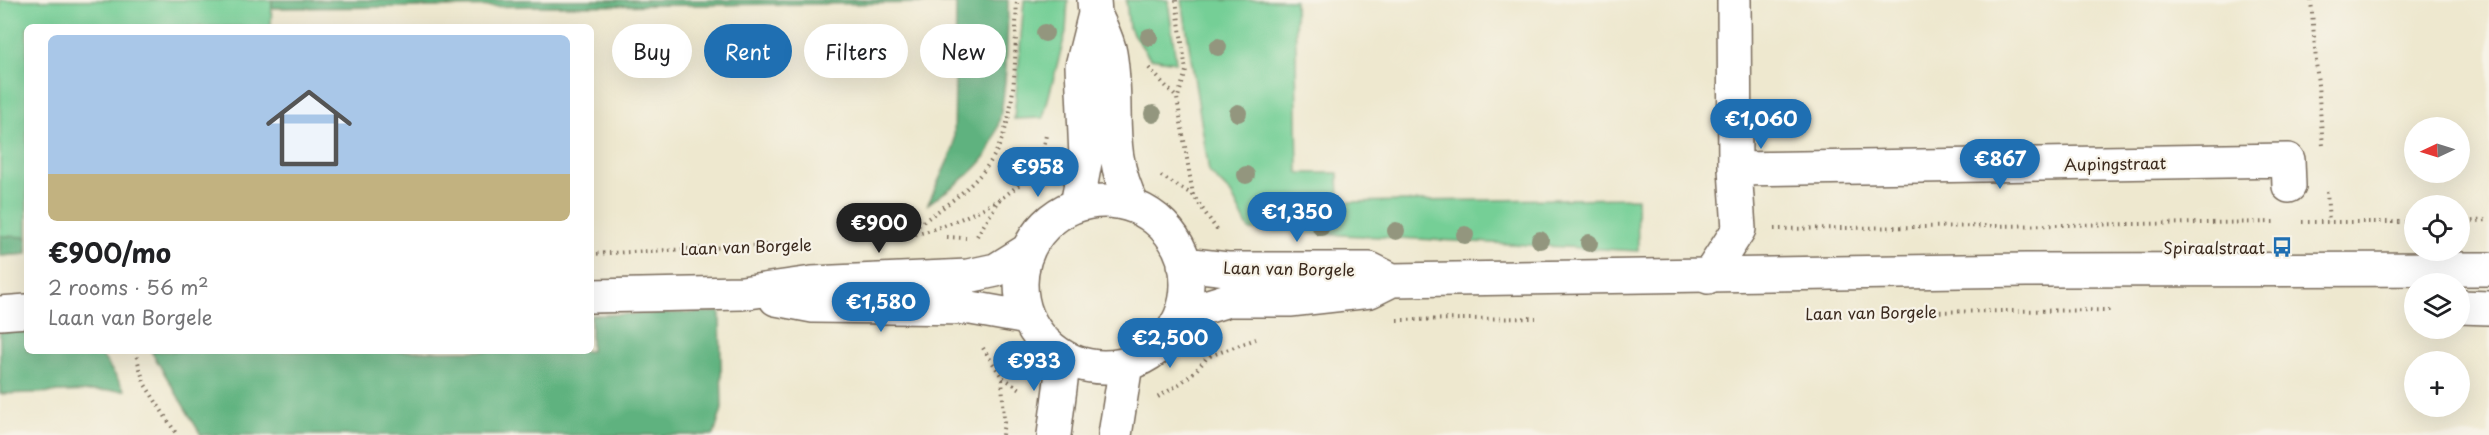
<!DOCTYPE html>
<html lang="en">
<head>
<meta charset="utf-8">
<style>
  :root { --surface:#fff; --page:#f6f6f6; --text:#202124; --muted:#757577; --line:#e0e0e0; --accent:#1f6fb2 }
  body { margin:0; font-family:"Playpen Sans",sans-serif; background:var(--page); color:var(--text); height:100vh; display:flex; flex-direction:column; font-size:22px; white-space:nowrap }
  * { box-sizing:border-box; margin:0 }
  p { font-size:20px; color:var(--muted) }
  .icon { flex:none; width:33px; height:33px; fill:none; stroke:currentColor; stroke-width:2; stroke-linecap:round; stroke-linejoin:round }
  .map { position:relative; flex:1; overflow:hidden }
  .side { position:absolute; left:24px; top:24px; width:570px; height:330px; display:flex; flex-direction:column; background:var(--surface); border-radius:9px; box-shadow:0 6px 24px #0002 }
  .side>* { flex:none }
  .banner { position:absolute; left:612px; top:24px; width:570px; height:54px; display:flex; gap:12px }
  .needle { width:39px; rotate:266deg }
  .tools { position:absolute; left:2404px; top:117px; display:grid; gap:12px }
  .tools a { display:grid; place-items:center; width:66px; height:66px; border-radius:50%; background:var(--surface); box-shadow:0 6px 24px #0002; font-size:30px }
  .price { position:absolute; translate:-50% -51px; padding:0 14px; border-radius:21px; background:var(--accent); color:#fff; font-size:20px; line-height:39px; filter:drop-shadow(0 2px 3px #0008) }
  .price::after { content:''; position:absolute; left:50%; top:36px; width:18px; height:14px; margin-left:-9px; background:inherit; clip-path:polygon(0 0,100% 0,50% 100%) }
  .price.current { background:#222; color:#fff }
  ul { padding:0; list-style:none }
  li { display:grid; align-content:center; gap:12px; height:318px; padding:0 24px }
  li+li { border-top:2px solid var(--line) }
  li span { display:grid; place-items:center; height:186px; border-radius:9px; color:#555 }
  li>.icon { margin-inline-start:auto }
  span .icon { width:108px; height:108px; fill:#fffc; stroke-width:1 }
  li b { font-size:26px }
  .tag { padding:0 21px; border-radius:27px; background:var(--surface); box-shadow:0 6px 24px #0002; font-size:21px; line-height:54px }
  .tag.current { background:var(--accent); color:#fff }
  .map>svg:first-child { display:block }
</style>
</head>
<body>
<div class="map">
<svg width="2489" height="435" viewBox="0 0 2489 435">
  <rect width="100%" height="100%" fill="#f7f3e8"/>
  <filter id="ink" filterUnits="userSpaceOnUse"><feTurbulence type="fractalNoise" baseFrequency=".0167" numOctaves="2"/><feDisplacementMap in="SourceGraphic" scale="12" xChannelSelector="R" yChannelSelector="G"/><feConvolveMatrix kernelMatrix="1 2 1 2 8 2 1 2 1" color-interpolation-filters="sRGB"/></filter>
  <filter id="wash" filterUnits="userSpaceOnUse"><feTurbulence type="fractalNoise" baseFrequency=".008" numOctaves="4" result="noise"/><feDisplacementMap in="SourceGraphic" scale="24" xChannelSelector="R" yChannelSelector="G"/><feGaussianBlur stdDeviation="1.35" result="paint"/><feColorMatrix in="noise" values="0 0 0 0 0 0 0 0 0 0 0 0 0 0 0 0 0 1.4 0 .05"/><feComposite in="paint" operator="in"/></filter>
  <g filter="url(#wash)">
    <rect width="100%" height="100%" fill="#eee8cf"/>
    <path fill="#74cf96" stroke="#587c5a" stroke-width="1.5" d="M0,0H272L271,27H27V254L0,256Z
      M1024,0H1068L1066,32L1043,118L1014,119Z
      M1126,0H1168L1176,62L1150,58L1129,28Z
      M1182,0H1295L1298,173H1338L1339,202L1637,198L1638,251L1249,230L1231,194L1209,172Z"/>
    <path fill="#5fb27f" stroke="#4d6e4e" stroke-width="1.5" d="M272,0H1008C1007,40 1009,130 982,161C968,178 946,191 928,204L954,147L956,3L272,8Z
      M0,236L27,237V254L0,256Z
      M720,312L722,409L714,435H201L151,351H591V315Z
      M27,330V351H99L125,390L0,394V332Z"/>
  </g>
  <g filter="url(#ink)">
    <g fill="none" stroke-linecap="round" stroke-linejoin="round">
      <g stroke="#7a6c5c" stroke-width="36">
        <path id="street" d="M1735,169L2288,160L2289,186
          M1708,277L1739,229L1735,169L1734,0
          M2460,307L2489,308"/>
      </g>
      <g stroke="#7a6c5c" stroke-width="36">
        <path id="secondary" d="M1095,14C1100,26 1108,40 1110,53C1120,111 1104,148 1133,206
          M1021 284a83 83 0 1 1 166 0a83 83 0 1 1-166 0Z
          M1077,205L1086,157L1082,66L1095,14L1094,0
          M1184,264L1227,269H1370L1392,280
          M591,296L742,293L812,283L968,276L996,270L1028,250
          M776,299L813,306L971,308L1028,318
          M0,313L27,311
          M1176,325L1199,309L1228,300H1290L1370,291L1392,280L2026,270L2489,269
          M1054,435L1064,357
          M1115,435L1126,364"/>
      </g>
      <path stroke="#7a6c5c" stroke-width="4" stroke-dasharray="1.5 4.5" stroke-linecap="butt" d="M1176,0L1186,71L1178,97
        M2311,0L2323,146
        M1149,68L1177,98L1193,195
        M1040,167L1046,135
        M1161,176L1193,195L1217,230
        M2327,192L2329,222
        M2302,222H2415
        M2460,222L2489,220
        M1774,229L2276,222
        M904,236C932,214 967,194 988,165C1020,121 1014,52 1017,0
        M977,236L1000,199
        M947,237L966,238
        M886,240C924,236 967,218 1000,199C1014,190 1027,177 1040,167L1048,165
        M591,254L809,243
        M1910,312L2112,310
        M1397,320L1536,318
        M983,348L1002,377L1022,390
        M135,351L144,383L177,435
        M1210,356L1256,339
        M1158,397C1181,384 1203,369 1215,344
        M1002,435L1004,423L1002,378"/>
      <use href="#street" stroke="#fff" stroke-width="33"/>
      <use href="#secondary" stroke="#fff" stroke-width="33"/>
    </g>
    <g fill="#93967e">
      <circle cx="1045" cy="33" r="9"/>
      <circle cx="1149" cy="37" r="9"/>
      <circle cx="1218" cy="47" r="9"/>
      <circle cx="1238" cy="113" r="9"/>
      <circle cx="1153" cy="114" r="9"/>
      <circle cx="1246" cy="175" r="9"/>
      <circle cx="1288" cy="210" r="9"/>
      <circle cx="1321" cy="227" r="9"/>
      <circle cx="1396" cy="231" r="9"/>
      <circle cx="1465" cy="235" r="9"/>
      <circle cx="1540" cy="240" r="9"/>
      <circle cx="1589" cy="243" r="9"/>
    </g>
  </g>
  <defs>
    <g id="bus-bare" transform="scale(1.62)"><path d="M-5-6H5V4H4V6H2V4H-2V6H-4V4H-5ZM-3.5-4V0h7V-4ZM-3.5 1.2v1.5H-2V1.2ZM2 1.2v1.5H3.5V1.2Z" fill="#1f6fb2" stroke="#f7f3e8" stroke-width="2.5" paint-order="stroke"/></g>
  </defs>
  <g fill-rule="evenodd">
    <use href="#bus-bare" x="2282" y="247"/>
  </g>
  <g text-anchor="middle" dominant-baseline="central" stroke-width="4.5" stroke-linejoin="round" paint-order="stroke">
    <g font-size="16" fill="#3b2a1e" stroke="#f7f3e8">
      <text transform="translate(2115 163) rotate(-1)">Aupingstraat</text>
      <text transform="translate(746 246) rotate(-2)">Laan van Borgele</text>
      <text transform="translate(1289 268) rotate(1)">Laan van Borgele</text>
      <text transform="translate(1871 312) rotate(-1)">Laan van Borgele</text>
    </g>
    <g font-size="16" fill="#3b2a1e" stroke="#f7f3e8" text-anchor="end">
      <text x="2265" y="247">Spiraalstraat</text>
    </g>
  </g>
</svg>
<div class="tools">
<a><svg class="needle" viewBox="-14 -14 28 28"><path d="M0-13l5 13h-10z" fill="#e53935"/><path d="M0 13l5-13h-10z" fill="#757577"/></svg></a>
<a><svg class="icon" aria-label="locate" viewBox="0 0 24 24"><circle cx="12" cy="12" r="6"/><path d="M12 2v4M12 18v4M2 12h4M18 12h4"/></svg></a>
<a><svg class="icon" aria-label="layers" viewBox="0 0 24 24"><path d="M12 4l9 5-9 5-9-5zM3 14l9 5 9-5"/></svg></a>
<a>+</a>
</div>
<b class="price" style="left:1761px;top:150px">€1,060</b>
<b class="price" style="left:2000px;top:190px">€867</b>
<b class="price" style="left:1038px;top:198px">€958</b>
<b class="price" style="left:1297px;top:243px">€1,350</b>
<b class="price current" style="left:879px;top:254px">€900</b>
<b class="price" style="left:881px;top:333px">€1,580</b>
<b class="price" style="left:1170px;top:369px">€2,500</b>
<b class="price" style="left:1034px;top:392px">€933</b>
<div class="banner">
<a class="tag">Buy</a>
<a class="tag current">Rent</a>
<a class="tag">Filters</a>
<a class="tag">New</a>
</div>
<section class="side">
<ul>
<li><span style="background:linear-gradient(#a9c7e8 75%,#c2b280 0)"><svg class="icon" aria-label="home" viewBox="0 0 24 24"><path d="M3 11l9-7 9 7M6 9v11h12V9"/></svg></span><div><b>€900/mo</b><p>2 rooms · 56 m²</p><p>Laan van Borgele</p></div></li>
</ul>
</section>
</div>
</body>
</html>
